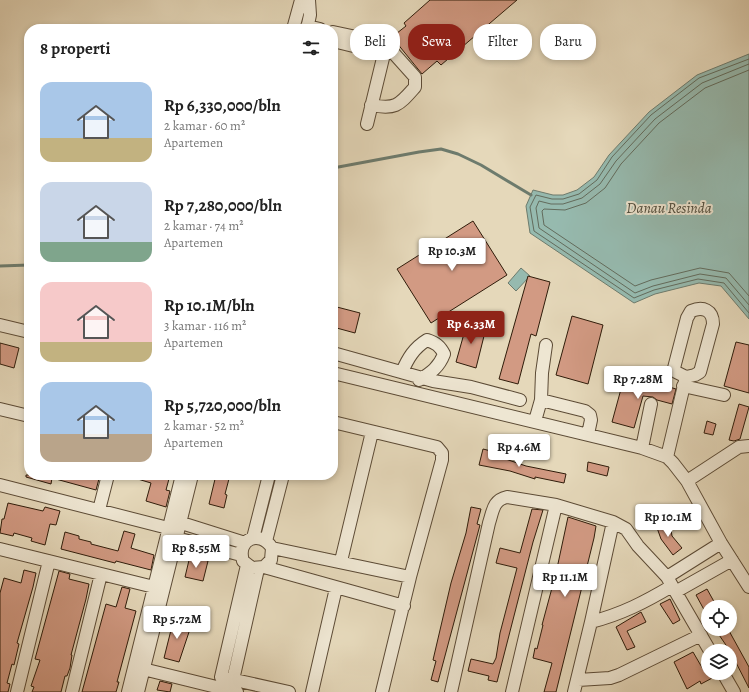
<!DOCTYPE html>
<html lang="id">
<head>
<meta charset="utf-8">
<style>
  :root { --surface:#fff; --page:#f2f2f2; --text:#222; --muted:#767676; --accent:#8f2418 }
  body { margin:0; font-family:Alegreya,serif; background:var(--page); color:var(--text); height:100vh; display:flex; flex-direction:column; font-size:15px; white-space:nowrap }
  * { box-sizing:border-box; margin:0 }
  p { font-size:13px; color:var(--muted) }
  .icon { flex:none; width:22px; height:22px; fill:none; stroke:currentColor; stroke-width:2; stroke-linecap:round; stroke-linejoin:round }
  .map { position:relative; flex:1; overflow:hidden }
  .panel { position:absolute; left:24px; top:24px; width:314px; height:456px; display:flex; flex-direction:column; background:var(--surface); border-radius:16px; box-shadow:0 2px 6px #0003 }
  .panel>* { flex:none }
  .banner { position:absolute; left:350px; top:24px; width:339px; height:36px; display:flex; gap:8px }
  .tools { position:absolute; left:701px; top:600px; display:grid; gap:8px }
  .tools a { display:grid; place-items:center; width:36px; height:36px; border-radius:50%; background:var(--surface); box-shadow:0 2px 6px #0003; font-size:20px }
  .price { position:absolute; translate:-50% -34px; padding:0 9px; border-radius:4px; background:#fff; color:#222; font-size:13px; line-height:26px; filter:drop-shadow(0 1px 2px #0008) }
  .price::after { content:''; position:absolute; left:50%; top:24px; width:12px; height:9px; margin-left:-6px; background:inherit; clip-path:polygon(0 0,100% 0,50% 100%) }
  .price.current { background:var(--accent); color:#fff }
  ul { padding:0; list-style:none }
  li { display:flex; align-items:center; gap:12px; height:100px; padding:0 16px }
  li span { display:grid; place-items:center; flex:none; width:112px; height:80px; border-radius:12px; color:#555 }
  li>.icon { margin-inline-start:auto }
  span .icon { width:48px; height:48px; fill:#fffc; stroke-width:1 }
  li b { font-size:17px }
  h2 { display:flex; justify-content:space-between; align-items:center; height:48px; padding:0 16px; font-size:17px }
  .tag { padding:0 14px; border-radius:16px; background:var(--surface); box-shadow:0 2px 6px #0003; font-size:14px; line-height:36px }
  .tag.current { background:var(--accent); color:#fff }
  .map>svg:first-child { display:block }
</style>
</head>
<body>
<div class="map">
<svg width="749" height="692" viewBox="0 0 749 692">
  <rect width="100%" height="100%" fill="#e5d8ba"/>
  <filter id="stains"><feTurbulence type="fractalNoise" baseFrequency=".005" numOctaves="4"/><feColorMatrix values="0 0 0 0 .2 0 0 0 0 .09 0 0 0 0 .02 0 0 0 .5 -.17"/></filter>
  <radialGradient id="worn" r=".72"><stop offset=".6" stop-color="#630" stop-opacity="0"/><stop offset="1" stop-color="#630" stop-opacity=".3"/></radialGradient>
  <path fill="#96baaf" stroke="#6d7b6d" d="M749,54V319L721,286L699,283L655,294L634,303L530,233L526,206L533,190L553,195H563L577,190L594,177L609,155L649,112L697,75Z
    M521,268L530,276L516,291L508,283Z"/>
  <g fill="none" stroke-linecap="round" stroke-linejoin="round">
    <path stroke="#626b5c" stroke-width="1" d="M749,59L699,78L651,115L612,157L597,180L579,194L563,199H552L536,195L530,207L534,231L634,298L654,290L698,279L724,283L749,313
      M749,64L702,83L655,119L616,161L600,184L582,198L563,204H551L539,201L536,208L539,228L635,293L653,286L700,274L726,278L749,305
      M749,70L705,88L659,123L621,164L605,188L586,203L565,210L544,209L542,211L544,225L635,286L651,280L700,268L729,273L749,296"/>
    <path stroke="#6d7b6d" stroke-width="3" d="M333,168L419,152L441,149L458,154L481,165L531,195
      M0,266L29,265"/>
  </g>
  <path fill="#d29a83" stroke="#2f1c0a" d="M430,0H517L441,65L437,61L422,74L392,37L406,26L404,23Z
    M473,221L507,275L431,323L397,269Z
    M528,276L550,282L536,336L531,334L518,384L499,379Z
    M333,306L360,313L355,333L333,327Z
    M572,316L603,325L588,384L556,375Z
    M467,323L486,328L476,368L456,362Z
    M736,342L749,345V393L724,386Z
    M0,343L19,348L14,368L0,364Z
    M624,378L652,385L653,382L676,389L672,404L657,400L653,397L643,396L634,428L612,422Z
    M739,404L749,407L740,439L734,441L729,440Z
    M707,421L716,424L713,435L704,433Z
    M483,449L491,451V454L526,466L566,474L564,483L535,477V479L510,471L479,465Z
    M588,462L609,467L607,476L587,471Z
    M26,475H100L96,490L52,478L51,484L26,477Z
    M131,475H170L166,490L170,491L166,507L146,501L151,483L131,477Z
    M216,475H230L225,494L227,495L224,508L209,504Z
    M8,503L43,511L45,507L60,511L56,525L50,524L45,545L31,541L32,538L14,533L13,536L0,533L2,519H4Z
    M471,507L481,509L477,524L480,525L438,682L431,680L436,661L433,660L451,583L466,533Z
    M532,509L543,510L533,542L497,682L488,680L489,676L468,671L471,659L493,664L496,658L500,633L517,568L496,563L500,548L520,553Z
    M568,517L596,526L594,538L556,692H544L552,663L533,658L535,648L537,649L543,625H542L556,573Z
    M665,521L671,530L672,536L682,548L673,555L661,539L656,525Z
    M124,531L135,534L131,548L154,555L151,570L116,561L115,563L61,549L65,532L79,536V539L91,542V544L118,551Z
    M190,556L208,561L203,581L185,577Z
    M24,570L36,573L33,587L17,643L19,644L14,665L12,664L7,683L10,684L8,692H0V593L4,578L21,583Z
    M59,571L70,574L69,579L89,584L86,599L71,655H72L70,668L67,676H65L61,692H32L34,687L31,686L40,660L35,659Z
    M122,587L130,589L125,608L136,611L117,682H119L116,692H82L106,604L116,607Z
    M707,589L717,607H708V617L696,595Z
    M670,599L680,620L673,624L660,604Z
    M641,612L646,622L627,631L635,647L627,650L616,627Z
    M174,618L192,623L179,662L164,658Z
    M715,629H728L749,667V688L730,651Z
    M693,652L704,671L708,669V673H716V676L701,684L700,681L687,689L674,662Z
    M160,681L172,684L170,692L157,690Z"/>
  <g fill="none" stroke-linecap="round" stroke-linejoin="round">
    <g stroke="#5c4b36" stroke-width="14">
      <path id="minor" d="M307,26L320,29
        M293,29L301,0
        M307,29L310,15L309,0
        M333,32L380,42L389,48L415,77V87C399,105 396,110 371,105
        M333,41L382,53L383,58L367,124
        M0,325L29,332
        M333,353L433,381L471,387L520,400
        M402,372C408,358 414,348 427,340C436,343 440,346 444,354C439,367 431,373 419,380
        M333,373L642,448L667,457L673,463L687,481L721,543L749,587
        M683,386L724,395
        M541,400L542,373L546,345
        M0,409L29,416
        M535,421L541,400L585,411L590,415L591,420L588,434
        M333,422L437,447L442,453V460L410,577L382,692
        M642,448L651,404
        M667,457L686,377L695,375L700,372L713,324C713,310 703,306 691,311L687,318L674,368L676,372L686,377
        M687,481L739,447L749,446
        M0,485L168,528
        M99,510L108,475
        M172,520L245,543
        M169,536L241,555
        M253,538L269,475
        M266,541L283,475
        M272,548L271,560L264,567L252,568L243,561C236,539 260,529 272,548L410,577
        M0,549L154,587
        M341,561L372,432
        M247,565L221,677L289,692
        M264,567L404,606
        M667,577L721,543
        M677,591L732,560
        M591,622L613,522
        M143,669L237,692
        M723,673L734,692
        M233,680L258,569
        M578,680L610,678L619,675L701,635
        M17,692L49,561
        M72,692L101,574
        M128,692L182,475
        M138,692L192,475
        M312,692L336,588
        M451,692L489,523C493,511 493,500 507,497L556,505L613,522L626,529L638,546L667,577L710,651
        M512,692L556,505
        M574,692L591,622C622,614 645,602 672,586"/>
    </g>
    <use href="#minor" stroke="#eee6d2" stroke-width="12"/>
  </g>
  <g text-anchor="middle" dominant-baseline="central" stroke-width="4" stroke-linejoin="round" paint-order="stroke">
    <g font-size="15" font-style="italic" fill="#4e4b3c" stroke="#eee6d2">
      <text x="669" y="208">Danau Resinda</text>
    </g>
  </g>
  <rect width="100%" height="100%" filter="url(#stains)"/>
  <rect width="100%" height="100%" fill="url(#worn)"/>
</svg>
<div class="tools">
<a><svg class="icon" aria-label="locate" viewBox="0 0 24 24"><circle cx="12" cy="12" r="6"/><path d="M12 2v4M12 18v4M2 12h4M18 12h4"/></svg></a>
<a><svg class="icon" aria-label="layers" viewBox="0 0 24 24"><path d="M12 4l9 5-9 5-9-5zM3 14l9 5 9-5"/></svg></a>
</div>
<b class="price" style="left:452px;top:272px">Rp 10.3M</b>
<b class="price current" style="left:471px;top:345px">Rp 6.33M</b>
<b class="price" style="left:638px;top:400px">Rp 7.28M</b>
<b class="price" style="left:519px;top:468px">Rp 4.6M</b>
<b class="price" style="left:668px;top:538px">Rp 10.1M</b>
<b class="price" style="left:196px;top:569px">Rp 8.55M</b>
<b class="price" style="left:565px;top:598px">Rp 11.1M</b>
<b class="price" style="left:177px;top:640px">Rp 5.72M</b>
<div class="banner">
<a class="tag">Beli</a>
<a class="tag current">Sewa</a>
<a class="tag">Filter</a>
<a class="tag">Baru</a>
</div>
<section class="panel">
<h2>8 properti<svg class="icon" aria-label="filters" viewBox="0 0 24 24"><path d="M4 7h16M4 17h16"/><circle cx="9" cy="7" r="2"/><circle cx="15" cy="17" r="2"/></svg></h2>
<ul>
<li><span style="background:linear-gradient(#a9c7e8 70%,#c2b280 0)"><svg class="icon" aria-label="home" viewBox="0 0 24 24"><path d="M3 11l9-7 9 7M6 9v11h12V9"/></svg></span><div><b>Rp 6,330,000/bln</b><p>2 kamar · 60 m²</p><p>Apartemen</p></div></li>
<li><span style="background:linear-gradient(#c9d6e8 75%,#7fa58c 0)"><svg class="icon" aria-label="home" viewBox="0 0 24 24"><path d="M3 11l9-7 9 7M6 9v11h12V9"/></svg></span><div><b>Rp 7,280,000/bln</b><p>2 kamar · 74 m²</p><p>Apartemen</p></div></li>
<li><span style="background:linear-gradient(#f6c9c9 75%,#c2b280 0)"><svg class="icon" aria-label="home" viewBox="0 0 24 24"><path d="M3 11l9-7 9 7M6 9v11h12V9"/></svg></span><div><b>Rp 10.1M/bln</b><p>3 kamar · 116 m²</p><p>Apartemen</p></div></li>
<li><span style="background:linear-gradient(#a9c7e8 65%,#b9a48a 0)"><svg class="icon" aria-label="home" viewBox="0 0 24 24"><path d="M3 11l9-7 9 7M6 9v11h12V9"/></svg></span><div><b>Rp 5,720,000/bln</b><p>2 kamar · 52 m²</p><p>Apartemen</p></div></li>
</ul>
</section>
</div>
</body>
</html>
